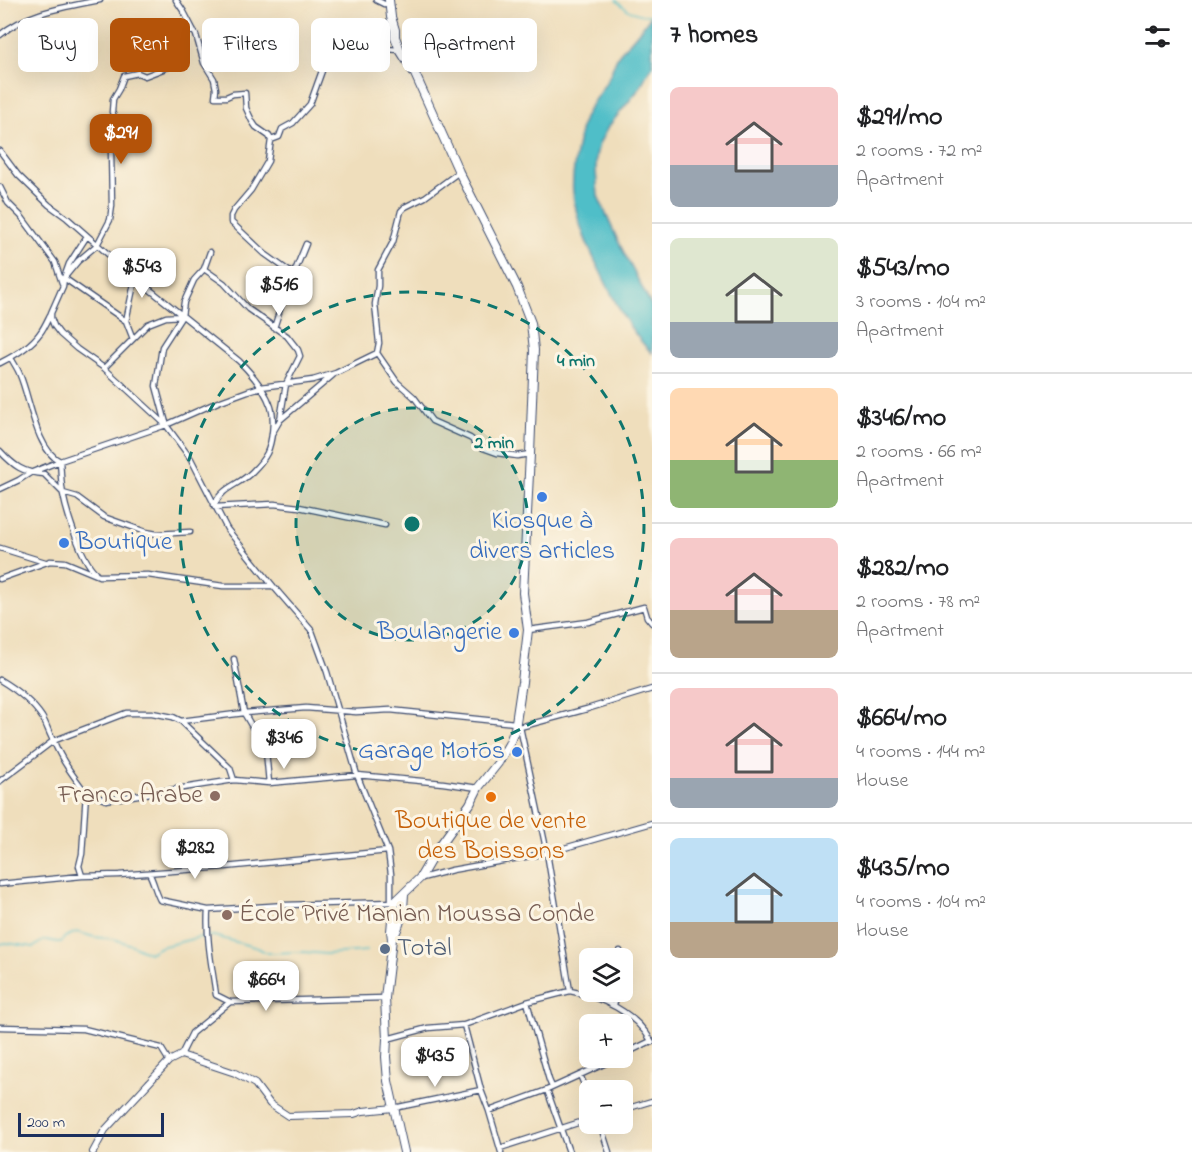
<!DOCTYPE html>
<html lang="en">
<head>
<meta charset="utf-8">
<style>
  :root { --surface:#fff; --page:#f6f6f6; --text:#202124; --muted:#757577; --line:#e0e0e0; --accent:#b45309 }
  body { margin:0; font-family:"Indie Flower",sans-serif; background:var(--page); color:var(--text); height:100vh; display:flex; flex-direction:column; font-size:22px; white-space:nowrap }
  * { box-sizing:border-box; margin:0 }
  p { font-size:20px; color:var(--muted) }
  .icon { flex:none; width:33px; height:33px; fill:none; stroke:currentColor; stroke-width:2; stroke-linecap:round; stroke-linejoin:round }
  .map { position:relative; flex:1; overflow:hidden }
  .side { display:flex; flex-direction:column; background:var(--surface); width:540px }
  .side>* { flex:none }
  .hud { position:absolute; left:18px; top:18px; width:543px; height:54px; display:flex; gap:12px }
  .buttons { position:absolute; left:579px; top:948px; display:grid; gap:12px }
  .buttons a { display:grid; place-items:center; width:54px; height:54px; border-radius:9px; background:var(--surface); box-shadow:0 6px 24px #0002; font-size:30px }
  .scale { position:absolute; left:18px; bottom:15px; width:146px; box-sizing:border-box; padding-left:6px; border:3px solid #1b2f5e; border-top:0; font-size:16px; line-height:21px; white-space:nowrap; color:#1b2f5e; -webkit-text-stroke:4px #fcf5e5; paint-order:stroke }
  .price { position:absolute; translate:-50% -51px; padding:0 14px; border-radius:12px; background:#fff; color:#222; font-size:20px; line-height:39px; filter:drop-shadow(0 2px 3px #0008) }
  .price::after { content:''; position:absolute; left:50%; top:36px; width:18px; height:14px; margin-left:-9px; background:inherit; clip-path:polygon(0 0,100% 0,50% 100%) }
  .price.selected { background:var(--accent); color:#fff }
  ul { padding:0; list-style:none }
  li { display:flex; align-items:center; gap:18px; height:150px; padding:0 18px }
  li+li { border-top:2px solid var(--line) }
  li span { display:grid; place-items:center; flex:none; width:168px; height:120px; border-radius:9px; color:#555 }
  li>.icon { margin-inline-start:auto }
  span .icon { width:72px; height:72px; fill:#fffc; stroke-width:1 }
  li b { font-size:26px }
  h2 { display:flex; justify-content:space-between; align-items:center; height:72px; padding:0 18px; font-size:26px }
  .pill { padding:0 21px; border-radius:9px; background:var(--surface); box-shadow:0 6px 24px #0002; font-size:21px; line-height:54px }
  .pill.selected { background:var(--accent); color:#fff }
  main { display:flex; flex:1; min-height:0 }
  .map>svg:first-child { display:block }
</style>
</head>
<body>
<main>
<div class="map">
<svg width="652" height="1152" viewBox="0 0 652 1152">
  <rect width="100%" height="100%" fill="#fcf5e5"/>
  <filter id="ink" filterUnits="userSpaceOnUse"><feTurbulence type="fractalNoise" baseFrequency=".0167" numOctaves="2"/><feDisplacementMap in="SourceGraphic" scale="12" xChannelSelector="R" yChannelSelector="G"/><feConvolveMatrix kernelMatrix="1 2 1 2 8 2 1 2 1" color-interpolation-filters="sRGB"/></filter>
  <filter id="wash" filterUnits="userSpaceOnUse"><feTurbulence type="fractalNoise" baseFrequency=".008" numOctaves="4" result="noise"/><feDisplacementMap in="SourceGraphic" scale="24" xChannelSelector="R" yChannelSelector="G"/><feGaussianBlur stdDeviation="1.35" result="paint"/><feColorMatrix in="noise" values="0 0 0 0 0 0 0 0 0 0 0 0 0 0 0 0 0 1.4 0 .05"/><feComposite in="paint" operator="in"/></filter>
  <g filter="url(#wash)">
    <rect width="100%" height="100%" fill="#efdebc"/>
    <path fill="#50bec8" stroke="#367693" stroke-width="1.5" d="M652,14V65L639,89L608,127L599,144L596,156V171L598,196L618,241L652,307V353C629,331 615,302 601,273C588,247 576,221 573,192C571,179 579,128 585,116C592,101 605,87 611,73C614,65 615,59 620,53C632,40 643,28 652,14Z"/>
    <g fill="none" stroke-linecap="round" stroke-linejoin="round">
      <path stroke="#50bec8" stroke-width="1.5" d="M616,0C625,10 638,16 651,15
        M0,944L6,943L34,947C49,935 46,942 61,942L65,937L77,932L94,937L114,939L132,945L149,953L160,947L200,937L214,936L258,948L267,953L303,952L326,954L367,951"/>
    </g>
  </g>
  <g filter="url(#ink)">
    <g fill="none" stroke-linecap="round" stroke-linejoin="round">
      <g stroke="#3b496c" stroke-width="7">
        <path id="street" d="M176,0L184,12L196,35L204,63L214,79L216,89L215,97H226L233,94L245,93L246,108L252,121L256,127L269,136L271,140L268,161L251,190L234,210L231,216V222L265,254L293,274
          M376,0L384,4H389
          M194,31C170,34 183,49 181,65L171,66L145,76L138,73L124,76L119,89L113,99L112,112L116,121V135L111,151L112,206L110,220L97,245L78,261L64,278L63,286L51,313V318L54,326L60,334L77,349L104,368L166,425L191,459L227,529L273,586L312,631L327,672L357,775L388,851L391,874V902
          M0,35C27,12 66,7 100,0
          M271,140L279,137L282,129L293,123L310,104L323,68L339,53L354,47L400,50
          M0,151L18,175L49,205L67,218L133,276L239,361C252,374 265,389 271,407C275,419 272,442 267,453C264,459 257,467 252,472C238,486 223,486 214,505
          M0,187L8,203L21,216L55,262L62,283
          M87,236L69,264L64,278L126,321L133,339
          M204,269L224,283L248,309L287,336L298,350L300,356L286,384L280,420L273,432
          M126,321L134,284L133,277
          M274,328L283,300L306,244
          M377,353L397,382L414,397L432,421L470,438L483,448L497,453L517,456L530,454
          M11,358C14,364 18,369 20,375C30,398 36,450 60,461C61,472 61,484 63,494C67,514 81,559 95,572
          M0,363C14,356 31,346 40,333C44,328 47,321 50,315
          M104,368L148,324L166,317L182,316
          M280,420L333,375
          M166,423L156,386L162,347L182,316L184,302L194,280L204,269L210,252
          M0,451C14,466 23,473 44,474L63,493L77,497L104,517L146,532L157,534L190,532
          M0,489L19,480L30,473L60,461L166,425L218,402L248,391L261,387L313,380L336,373L377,353L379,343L375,304L378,286V270L393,242L401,211L405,207L425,197L459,172
          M215,507L274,504L299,507L385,525
          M0,548L45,562
          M0,579L50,561L65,562L99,576L148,575L223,586H273
          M528,630L588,622L644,607L647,617L652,623
          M234,659L244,713L266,751L269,783
          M0,680C15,689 32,702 42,717C47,725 49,734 54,742C62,761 74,777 86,793L82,854L79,866L82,876
          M181,721L230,768L234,780
          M520,727L547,853L570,991C602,997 635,1012 652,1042
          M0,781L53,741L126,713H152L173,717L181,721L244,713L306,708L356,712L390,710L515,723L520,727L587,709L652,689
          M86,793L106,800L234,780L269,783L357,775L443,783L478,788
          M149,873C154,882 155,891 160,900L208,910L286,905L393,902
          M422,878L452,870L547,853L652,823
          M0,884L82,876L119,875L225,867L388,851
          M208,910C206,939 212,967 216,995L230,1002L385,998
          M620,951V958
          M527,1002L549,1080L552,1087
          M614,1005L618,992
          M464,1025L481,1090L489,1111L501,1152
          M0,1027L84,1029L161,1048L169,1061
          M387,1039L428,1028L464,1025L527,1002L570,991
          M181,1055L192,1033L230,1002
          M622,1055L651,1041
          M580,1075L590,1098
          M547,1090L569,1152
          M394,1108L481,1090
          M622,1110L652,1101
          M489,1111L547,1090L617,1058
          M600,1124L609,1152
          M500,1148L590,1119"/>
      </g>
      <g stroke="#3b496c" stroke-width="8">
        <path id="secondary" d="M93,1152L105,1130L169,1061L181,1055L235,1073L255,1084L270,1104L288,1116L354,1114L363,1111L394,1108"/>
      </g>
      <g stroke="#3b496c" stroke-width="10">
        <path id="highway" d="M389,0L391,17L395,30V37L400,50L415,74L459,172L517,287L531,323L534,350L530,454L523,593L528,630L522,682L515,729L509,744L498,763L478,788L470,804L434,854L420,878L396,901L393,909L391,931L392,939L385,998L387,1039L386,1057L388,1081L404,1152
          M392,939C400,927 404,908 404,894"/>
      </g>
      <use href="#street" stroke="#fff" stroke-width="4.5"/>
      <use href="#secondary" stroke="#fff" stroke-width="6"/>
      <use href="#highway" stroke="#fff" stroke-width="8"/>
    </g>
  </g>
  <circle cx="412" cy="524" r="116" fill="#0f766e" fill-opacity=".12"/>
  <g fill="none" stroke="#0f766e" stroke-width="3" stroke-dasharray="10 8">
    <circle cx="412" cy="524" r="116"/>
    <circle cx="412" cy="524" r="232"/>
  </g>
  <g fill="#3f7fe0" stroke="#fcf5e5" stroke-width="2">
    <circle cx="542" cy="497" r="6"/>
    <circle cx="64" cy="543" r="6"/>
    <circle cx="514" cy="633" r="6"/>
    <circle cx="517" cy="752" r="6"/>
  </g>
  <g fill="#8d6e63" stroke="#fcf5e5" stroke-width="2">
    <circle cx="215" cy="796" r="6"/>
    <circle cx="227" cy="915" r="6"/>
  </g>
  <circle fill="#e8710a" stroke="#fcf5e5" stroke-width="2" cx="491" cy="797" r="6"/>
  <circle fill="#5c6f8a" stroke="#fcf5e5" stroke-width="2" cx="385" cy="949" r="6"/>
  <g text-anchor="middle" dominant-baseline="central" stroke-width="6" stroke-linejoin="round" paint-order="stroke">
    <g font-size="26" fill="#366cbe" stroke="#fcf5e5" text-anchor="end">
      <text x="542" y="522" text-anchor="middle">Kiosque à<tspan x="542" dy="30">divers articles</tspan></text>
      <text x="76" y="543" text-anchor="start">Boutique</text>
      <text x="502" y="633">Boulangerie</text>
      <text x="505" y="752">Garage Motos</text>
    </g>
    <g font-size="26" fill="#785e54" stroke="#fcf5e5" text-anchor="end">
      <text x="203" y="796">Franco Arabe</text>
      <text x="239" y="915" text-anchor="start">École Privé Manian Moussa Conde</text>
    </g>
    <g font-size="26" fill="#c56008" stroke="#fcf5e5">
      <text x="491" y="822">Boutique de vente<tspan x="491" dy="30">des Boissons</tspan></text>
    </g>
    <g font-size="26" fill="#4e5e75" stroke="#fcf5e5" text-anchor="start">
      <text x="397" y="949">Total</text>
    </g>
  </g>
  <circle cx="412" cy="524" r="9" fill="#0f766e" stroke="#fcf5e5" stroke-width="3"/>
  <g font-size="18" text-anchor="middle" font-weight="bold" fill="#0f766e" stroke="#fcf5e5" stroke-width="6" stroke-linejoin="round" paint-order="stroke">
    <text x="576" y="366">4 min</text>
    <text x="494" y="448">2 min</text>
  </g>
</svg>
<div class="buttons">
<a><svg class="icon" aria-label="layers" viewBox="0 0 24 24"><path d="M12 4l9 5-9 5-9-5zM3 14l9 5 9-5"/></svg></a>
<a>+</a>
<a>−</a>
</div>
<div class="scale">200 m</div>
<b class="price selected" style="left:121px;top:165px">$291</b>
<b class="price" style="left:142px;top:299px">$543</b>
<b class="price" style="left:279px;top:317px">$516</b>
<b class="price" style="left:284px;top:770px">$346</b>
<b class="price" style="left:195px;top:880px">$282</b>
<b class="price" style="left:266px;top:1012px">$664</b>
<b class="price" style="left:435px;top:1088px">$435</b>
<div class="hud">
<a class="pill">Buy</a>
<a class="pill selected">Rent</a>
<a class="pill">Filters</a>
<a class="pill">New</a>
<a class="pill">Apartment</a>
</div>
</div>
<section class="side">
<h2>7 homes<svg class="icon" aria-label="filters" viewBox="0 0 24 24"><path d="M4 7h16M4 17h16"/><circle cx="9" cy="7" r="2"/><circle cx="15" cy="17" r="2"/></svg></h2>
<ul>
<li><span style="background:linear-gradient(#f6c9c9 65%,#9aa5b1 0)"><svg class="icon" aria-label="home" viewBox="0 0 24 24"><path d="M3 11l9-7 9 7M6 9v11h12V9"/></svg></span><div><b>$291/mo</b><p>2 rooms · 72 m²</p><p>Apartment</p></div></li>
<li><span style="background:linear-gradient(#dfe7d0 70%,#9aa5b1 0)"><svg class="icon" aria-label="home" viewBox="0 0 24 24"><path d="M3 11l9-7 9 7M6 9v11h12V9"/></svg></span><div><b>$543/mo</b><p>3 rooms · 104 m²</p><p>Apartment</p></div></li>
<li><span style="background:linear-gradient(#ffd9b3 60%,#8fb573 0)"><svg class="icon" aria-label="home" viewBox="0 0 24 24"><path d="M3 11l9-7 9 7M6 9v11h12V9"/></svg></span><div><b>$346/mo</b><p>2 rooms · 66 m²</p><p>Apartment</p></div></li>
<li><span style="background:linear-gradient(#f6c9c9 60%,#b9a48a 0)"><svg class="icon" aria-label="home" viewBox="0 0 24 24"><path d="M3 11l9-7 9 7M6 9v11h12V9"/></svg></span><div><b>$282/mo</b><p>2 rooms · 78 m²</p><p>Apartment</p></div></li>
<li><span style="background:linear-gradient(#f6c9c9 75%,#9aa5b1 0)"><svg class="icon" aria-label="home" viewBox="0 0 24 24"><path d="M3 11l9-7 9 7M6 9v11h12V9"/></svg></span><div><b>$664/mo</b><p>4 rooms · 144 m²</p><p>House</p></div></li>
<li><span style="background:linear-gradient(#bfe0f5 70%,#b9a48a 0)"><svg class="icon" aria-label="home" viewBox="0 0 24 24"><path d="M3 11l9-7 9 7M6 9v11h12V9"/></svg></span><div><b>$435/mo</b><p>4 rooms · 104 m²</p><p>House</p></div></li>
</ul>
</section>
</main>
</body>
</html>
